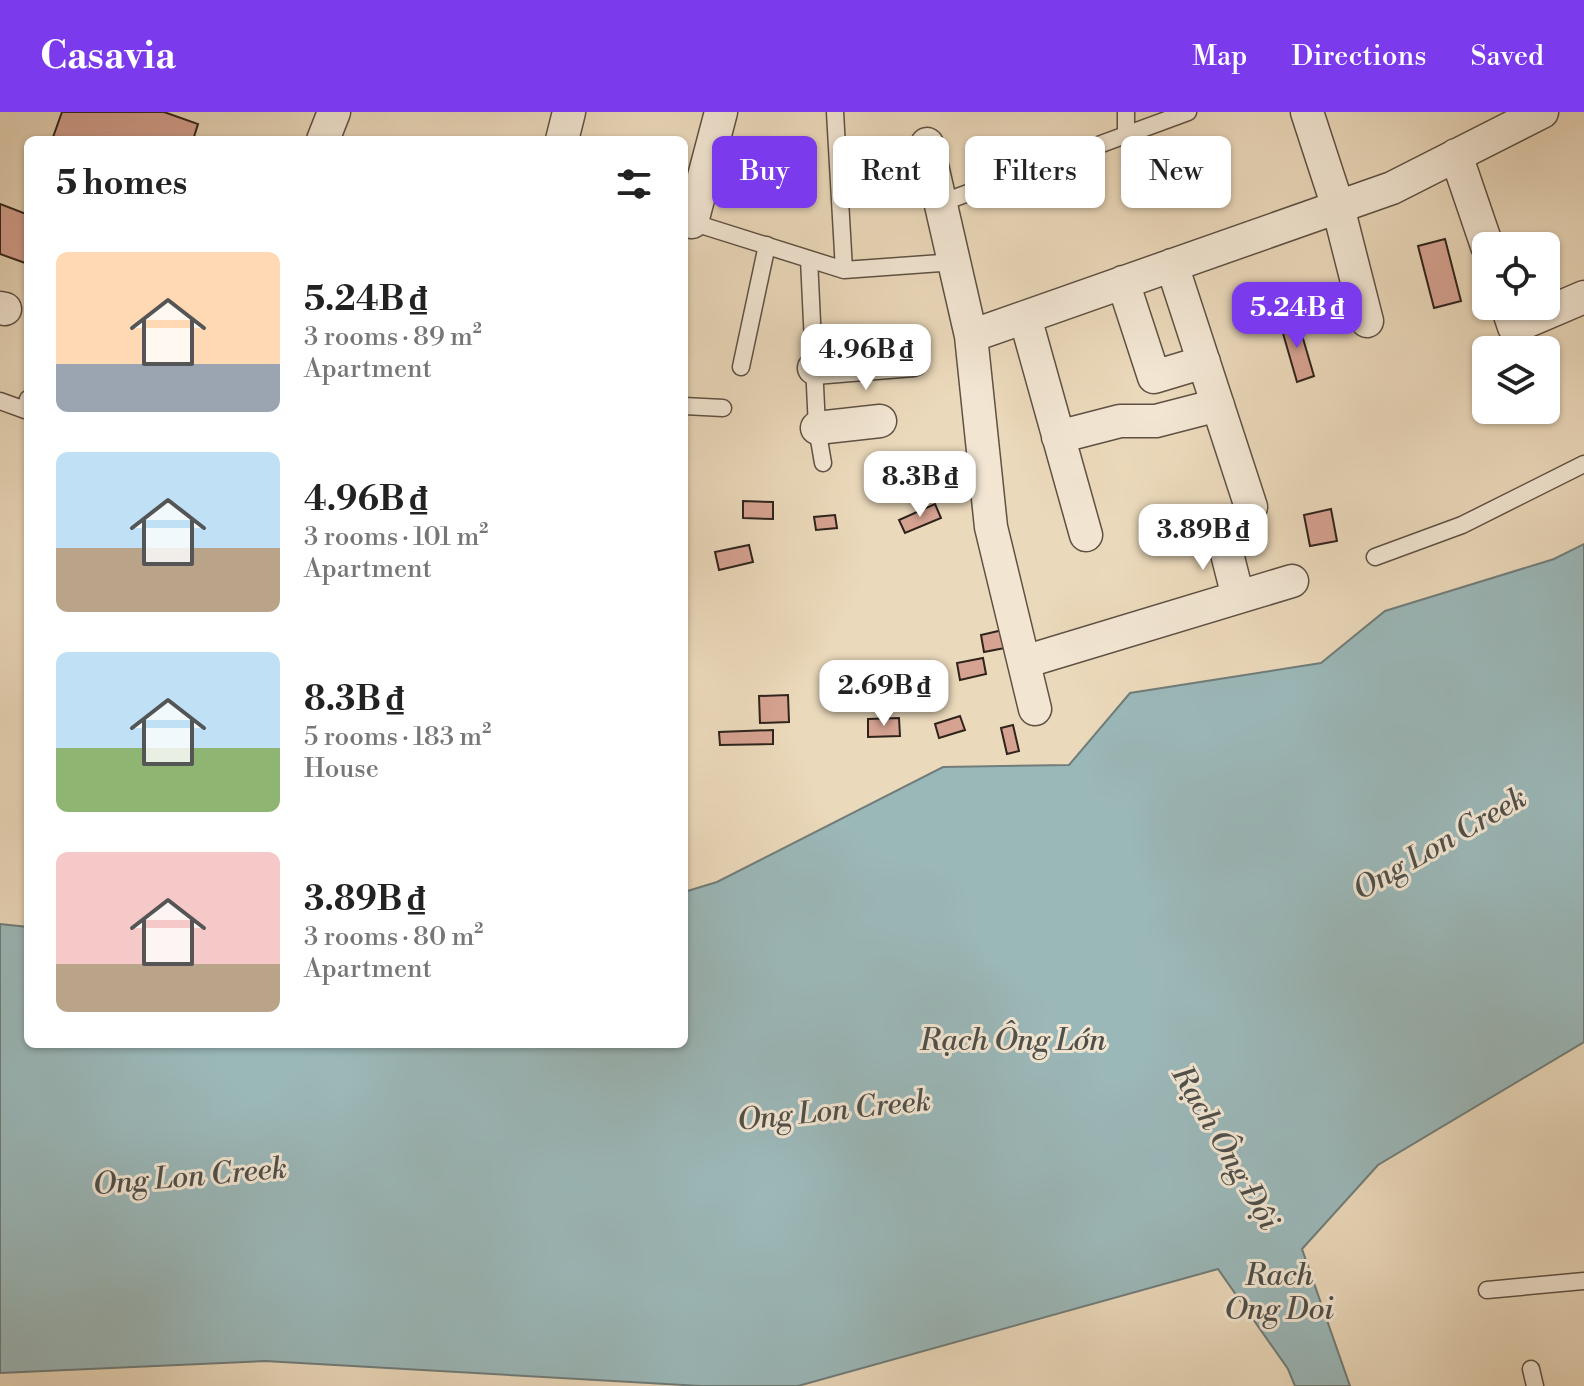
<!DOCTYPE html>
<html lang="en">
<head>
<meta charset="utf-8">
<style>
  :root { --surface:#fff; --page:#f6f6f6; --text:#222; --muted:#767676; --accent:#7c3aed }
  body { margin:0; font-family:"Libre Bodoni",serif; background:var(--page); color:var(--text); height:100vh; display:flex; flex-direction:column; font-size:30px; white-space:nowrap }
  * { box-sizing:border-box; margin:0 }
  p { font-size:26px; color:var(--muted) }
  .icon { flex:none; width:44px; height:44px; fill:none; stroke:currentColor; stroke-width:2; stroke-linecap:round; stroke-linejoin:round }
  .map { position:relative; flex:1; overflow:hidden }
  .side { position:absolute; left:24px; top:24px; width:664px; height:912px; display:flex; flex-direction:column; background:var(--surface); border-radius:12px; box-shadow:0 2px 6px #0004 }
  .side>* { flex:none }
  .guide { position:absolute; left:712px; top:24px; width:752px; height:72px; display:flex; gap:16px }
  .controls { position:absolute; left:1472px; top:120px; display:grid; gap:16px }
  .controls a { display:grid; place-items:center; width:88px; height:88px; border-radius:12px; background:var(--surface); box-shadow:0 2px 6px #0004; font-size:40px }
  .price { position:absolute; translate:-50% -68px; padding:0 18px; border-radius:16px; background:#fff; color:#222; font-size:26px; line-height:52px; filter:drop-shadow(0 2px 4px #0008) }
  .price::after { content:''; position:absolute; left:50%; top:48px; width:24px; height:18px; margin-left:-12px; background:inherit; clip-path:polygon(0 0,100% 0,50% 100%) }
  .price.on { background:var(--accent); color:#fff }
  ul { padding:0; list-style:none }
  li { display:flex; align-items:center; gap:24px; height:200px; padding:0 32px }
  li span { display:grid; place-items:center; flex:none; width:224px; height:160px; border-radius:12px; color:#555 }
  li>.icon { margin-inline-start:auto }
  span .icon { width:96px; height:96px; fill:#fffc; stroke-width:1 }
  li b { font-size:34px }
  h2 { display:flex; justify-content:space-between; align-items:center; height:96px; padding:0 32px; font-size:34px }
  .chip { padding:0 28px; border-radius:12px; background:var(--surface); box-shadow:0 2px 6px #0004; font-size:28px; line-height:72px }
  .chip.on { background:var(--accent); color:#fff }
  header { display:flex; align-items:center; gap:48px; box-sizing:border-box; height:112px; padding:0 40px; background:var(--accent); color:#fff }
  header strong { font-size:38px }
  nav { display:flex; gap:44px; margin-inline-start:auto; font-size:28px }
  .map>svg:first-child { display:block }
</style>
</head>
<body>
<header>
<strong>Casavia</strong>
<nav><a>Map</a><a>Directions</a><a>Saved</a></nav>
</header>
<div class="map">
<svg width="1584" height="1274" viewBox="0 0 1584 1274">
  <rect width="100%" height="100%" fill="#ebd9bb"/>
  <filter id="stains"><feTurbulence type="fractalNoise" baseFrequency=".0025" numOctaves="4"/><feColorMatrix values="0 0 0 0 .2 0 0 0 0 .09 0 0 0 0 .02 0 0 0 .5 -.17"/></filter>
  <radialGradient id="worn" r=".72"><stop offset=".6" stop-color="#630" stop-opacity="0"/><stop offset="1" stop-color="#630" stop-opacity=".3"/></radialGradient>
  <path fill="#9bb8b9" stroke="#707d7a" stroke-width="2" d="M1584,432V930L1378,1053L1302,1137L1350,1274H1295L1288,1257L1218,1157L798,1274H701L265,1249L0,1261V812L28,815V932H684V780L717,770L943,655L1069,653L1130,581L1321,551L1385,499L1554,447Z"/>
  <path fill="#d6a291" stroke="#2f241c" stroke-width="2" d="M62,0H164L198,12L193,28H52Z
    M0,92L26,102L28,95V152L0,142Z
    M1445,127L1461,189L1434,196L1418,134Z
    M1297,206L1314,264L1297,270L1280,211Z
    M743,389L773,390V407L743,406Z
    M935,392L941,406L905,421L899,408Z
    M1331,397L1337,429L1310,434L1304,403Z
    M835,403L837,416L816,418L814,405Z
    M749,433L753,450L719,458L715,440Z
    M1007,517L1010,535L984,540L981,523Z
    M983,546L986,562L960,568L957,551Z
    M788,583L789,610L760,611L759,584Z
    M960,604L965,618L939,626L935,612Z
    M899,606L900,624L868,625V607Z
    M1013,613L1019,639L1007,642L1001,616Z
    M773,618V632L720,633L719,620Z"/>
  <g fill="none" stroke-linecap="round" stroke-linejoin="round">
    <g stroke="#5e5144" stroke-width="19">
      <path id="service" d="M835,0L844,158
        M1126,0V21
        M941,91L1188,0
        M688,109L844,158L955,150
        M809,147L817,316L823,351
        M741,255L767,133
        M0,289L25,298L28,287
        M684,294L723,296
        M1375,445L1462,413L1584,352
        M1487,1178L1584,1169
        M1531,1257L1535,1274"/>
    </g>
    <g stroke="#5e5144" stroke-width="35">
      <path id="minor" d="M1307,0L1338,95L1367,209
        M323,28L334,0
        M562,28L569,0
        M927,32L971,224L991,415L1035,597
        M1456,43L1487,134
        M692,110L721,0
        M1172,153L1251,395
        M1123,170L1154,265L1204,250
        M1507,194L1514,215L1584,185
        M0,196L5,197
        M1025,205L1086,423
        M971,224L1392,76L1542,0
        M814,256L913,248
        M817,316L880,309
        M1058,325L1120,309H1156L1218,293
        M1222,422L1238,485
        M1024,550L1292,469"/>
    </g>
    <use href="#service" stroke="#f2e6d3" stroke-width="16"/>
    <use href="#minor" stroke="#f2e6d3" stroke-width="32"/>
  </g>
  <g text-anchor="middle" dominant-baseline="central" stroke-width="6" stroke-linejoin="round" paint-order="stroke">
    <g font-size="30" font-style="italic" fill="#4f504b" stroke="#f2e6d3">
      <text transform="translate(1440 732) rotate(-30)">Ong Lon Creek</text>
      <text x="1013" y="929">Rạch Ông Lớn</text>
      <text transform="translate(834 999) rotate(-6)">Ong Lon Creek</text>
      <text transform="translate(1225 1036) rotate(60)">Rạch Ông Đội</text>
      <text transform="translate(190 1065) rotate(-5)">Ong Lon Creek</text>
      <text x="1279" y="1164">Rach<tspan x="1279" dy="34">Ong Doi</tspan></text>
    </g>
  </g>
  <rect width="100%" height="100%" filter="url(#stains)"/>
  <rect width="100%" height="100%" fill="url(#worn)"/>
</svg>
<div class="controls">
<a><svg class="icon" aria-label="locate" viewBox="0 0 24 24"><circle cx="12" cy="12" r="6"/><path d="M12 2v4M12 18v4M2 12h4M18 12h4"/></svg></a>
<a><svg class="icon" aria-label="layers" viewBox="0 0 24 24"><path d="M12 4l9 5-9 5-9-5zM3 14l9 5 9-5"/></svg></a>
</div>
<b class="price on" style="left:1297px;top:238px">5.24B ₫</b>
<b class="price" style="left:866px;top:280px">4.96B ₫</b>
<b class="price" style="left:920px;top:407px">8.3B ₫</b>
<b class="price" style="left:1203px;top:460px">3.89B ₫</b>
<b class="price" style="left:884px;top:616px">2.69B ₫</b>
<div class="guide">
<a class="chip on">Buy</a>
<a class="chip">Rent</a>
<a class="chip">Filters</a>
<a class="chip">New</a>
</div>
<section class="side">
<h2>5 homes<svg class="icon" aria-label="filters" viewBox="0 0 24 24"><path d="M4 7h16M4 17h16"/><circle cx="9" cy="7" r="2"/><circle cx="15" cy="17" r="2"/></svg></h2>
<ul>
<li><span style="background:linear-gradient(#ffd9b3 70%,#9aa5b1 0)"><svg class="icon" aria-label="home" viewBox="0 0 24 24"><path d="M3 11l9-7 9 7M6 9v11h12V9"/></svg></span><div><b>5.24B ₫</b><p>3 rooms · 89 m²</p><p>Apartment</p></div></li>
<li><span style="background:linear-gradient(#bfe0f5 60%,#b9a48a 0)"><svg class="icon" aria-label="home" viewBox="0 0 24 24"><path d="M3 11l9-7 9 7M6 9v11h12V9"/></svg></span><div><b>4.96B ₫</b><p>3 rooms · 101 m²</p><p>Apartment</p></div></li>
<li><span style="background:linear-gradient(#bfe0f5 60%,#8fb573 0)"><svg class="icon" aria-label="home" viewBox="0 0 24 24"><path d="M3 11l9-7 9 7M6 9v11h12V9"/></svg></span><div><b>8.3B ₫</b><p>5 rooms · 183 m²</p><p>House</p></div></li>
<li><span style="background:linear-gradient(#f6c9c9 70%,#b9a48a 0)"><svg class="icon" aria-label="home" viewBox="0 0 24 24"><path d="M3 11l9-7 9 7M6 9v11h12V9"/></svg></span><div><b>3.89B ₫</b><p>3 rooms · 80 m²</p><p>Apartment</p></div></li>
</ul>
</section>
</div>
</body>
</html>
